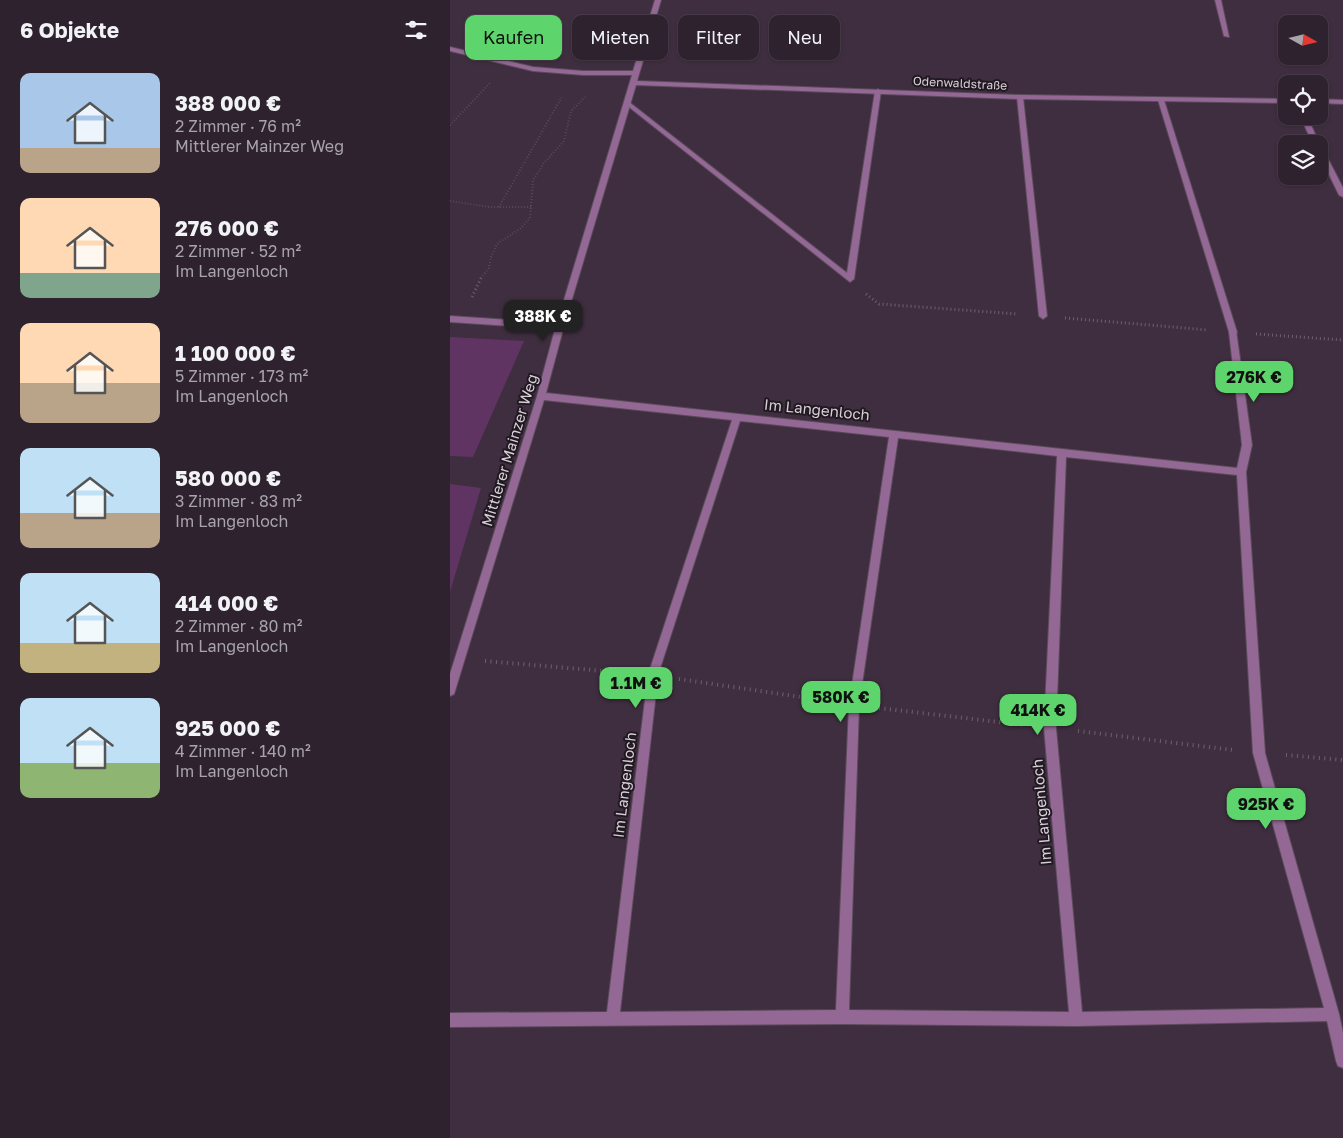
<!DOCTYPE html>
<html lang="de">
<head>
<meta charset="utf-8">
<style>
  :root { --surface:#2f222f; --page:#3b2f3b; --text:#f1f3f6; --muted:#a7a4aa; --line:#4a3f4b; --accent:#5ed56c }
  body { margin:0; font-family:"Golos Text",sans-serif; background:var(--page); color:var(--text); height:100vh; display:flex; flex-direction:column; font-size:19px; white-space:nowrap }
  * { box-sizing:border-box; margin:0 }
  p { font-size:16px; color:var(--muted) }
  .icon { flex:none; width:28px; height:28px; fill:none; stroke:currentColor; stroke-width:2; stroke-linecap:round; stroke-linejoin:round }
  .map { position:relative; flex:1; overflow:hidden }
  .drawer { display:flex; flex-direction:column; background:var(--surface); width:450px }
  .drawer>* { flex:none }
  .top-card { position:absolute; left:15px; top:15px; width:475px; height:45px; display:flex; gap:10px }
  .needle { width:32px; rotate:98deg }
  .fabs { position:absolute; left:828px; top:15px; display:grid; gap:10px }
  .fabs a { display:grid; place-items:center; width:50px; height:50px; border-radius:10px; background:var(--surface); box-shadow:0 1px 4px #0004,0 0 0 1px var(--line); font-size:25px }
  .price { position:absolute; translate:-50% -42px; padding:0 11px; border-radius:10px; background:var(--accent); color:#111; font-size:16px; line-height:32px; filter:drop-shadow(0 1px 2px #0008) }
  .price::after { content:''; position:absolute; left:50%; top:30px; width:15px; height:11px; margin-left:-8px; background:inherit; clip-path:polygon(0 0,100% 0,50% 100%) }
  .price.on { background:#222; color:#fff }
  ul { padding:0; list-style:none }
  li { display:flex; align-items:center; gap:15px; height:125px; padding:0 20px }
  li span { display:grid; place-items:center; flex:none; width:140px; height:100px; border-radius:10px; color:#555 }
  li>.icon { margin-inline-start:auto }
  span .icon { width:60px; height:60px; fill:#fffc; stroke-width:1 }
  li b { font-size:21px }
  h2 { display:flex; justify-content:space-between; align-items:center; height:60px; padding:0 20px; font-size:21px }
  .pill { padding:0 18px; border-radius:10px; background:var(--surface); box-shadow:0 1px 4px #0004,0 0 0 1px var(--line); font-size:18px; line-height:45px }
  .pill.on { background:var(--accent); color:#111 }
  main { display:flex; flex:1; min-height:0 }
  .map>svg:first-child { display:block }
</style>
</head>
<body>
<main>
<section class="drawer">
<h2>6 Objekte<svg class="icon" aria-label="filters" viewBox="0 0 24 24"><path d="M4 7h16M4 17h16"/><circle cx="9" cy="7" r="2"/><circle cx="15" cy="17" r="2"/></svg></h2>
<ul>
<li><span style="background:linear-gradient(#a9c7e8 75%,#b9a48a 0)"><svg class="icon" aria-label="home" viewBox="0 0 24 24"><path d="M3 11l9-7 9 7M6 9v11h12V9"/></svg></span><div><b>388 000 €</b><p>2 Zimmer · 76 m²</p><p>Mittlerer Mainzer Weg</p></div></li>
<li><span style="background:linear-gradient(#ffd9b3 75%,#7fa58c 0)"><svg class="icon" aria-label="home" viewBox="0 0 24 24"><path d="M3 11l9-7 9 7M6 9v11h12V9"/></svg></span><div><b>276 000 €</b><p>2 Zimmer · 52 m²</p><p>Im Langenloch</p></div></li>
<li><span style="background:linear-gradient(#ffd9b3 60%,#b9a48a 0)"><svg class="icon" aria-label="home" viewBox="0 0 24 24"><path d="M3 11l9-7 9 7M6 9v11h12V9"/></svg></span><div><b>1 100 000 €</b><p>5 Zimmer · 173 m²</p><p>Im Langenloch</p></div></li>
<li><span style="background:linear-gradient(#bfe0f5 65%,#b9a48a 0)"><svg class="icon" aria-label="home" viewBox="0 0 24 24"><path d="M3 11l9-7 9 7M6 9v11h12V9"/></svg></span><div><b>580 000 €</b><p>3 Zimmer · 83 m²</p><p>Im Langenloch</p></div></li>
<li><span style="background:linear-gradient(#bfe0f5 70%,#c2b280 0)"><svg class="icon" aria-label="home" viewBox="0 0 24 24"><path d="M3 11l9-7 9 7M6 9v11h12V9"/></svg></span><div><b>414 000 €</b><p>2 Zimmer · 80 m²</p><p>Im Langenloch</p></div></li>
<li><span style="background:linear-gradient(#bfe0f5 65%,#8fb573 0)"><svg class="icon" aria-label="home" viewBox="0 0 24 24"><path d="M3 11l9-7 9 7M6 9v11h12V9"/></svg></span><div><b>925 000 €</b><p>4 Zimmer · 140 m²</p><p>Im Langenloch</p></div></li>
</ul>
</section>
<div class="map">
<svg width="893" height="1138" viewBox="0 0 893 1138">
  <rect width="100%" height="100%" fill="#3f2e3f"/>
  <path fill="#603462" d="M0,337L74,341L23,457L0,456Z
    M0,484L31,488L0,592Z"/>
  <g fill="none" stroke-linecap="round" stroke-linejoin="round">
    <g stroke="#5b4b5b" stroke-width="2">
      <path id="lane" d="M428,89L431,91L404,279L400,282L174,103L179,102L397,273L425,91Z
        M570,95L573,97L597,316L593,319L589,316L567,97Z
        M711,98L714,100L787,332L786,334H780L779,332L708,100Z
        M850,116H857L870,145L872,147L893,188V197L889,195L869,154V144H863Z"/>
    </g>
    <g stroke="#5b4b5b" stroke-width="2">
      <path id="street" d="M205,0H211L187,81L570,95L836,99V103L570,99L186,85L114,326L96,393L787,468L792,445L779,332L780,330H786L802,445L796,472L815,753L889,1014L893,1033V1068L888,1066L886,1061L877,1021L626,1026L392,1024L0,1027V1013L157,1012L198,675L282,420L94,400L5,691L4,694L0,696V674L87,396L105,329L0,322V316L107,323L182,75H133L83,71L0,51V47L83,67L133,71H183ZM290,421L439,437L399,705L386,1010L170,1012L208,675ZM448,438L607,456L594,728L619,1012L399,1010L409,705ZM616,457L787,475L803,753L874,1008L632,1012L606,728Z
        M765,0H771L779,37L774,36Z
        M869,99L893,100V104L869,103Z"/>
    </g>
    <path stroke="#6f606f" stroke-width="2" stroke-dasharray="0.5 2.5" stroke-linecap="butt" d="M0,125L41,82
      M0,201L39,207H81
      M49,207L113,95
      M31,278L39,268L41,257L47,244L71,228L80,218L83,180L94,163L114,141L121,111L135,97"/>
    <path stroke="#6f606f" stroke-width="3" stroke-dasharray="1 3" stroke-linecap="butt" d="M416,294L429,304L568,314
      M22,297L32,276
      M615,318L758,330
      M806,334L893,340"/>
    <path stroke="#6f606f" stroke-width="4" stroke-dasharray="1 4.5" stroke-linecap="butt" d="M35,661L178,673
      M229,679L378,701
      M429,708L574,725
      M628,731L783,750
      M836,755L893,760"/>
    <use href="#lane" fill="#946895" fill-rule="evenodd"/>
    <use href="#street" fill="#946895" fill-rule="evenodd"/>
  </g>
  <g text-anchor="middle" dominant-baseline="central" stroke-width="4" stroke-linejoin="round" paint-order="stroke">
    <g font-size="12" fill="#d8ced8" stroke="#211921">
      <text transform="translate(510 83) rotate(3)">Odenwaldstraße</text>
    </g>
    <g font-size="15" fill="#d8ced8" stroke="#211921">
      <text transform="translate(367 409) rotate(6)">Im Langenloch</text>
      <text transform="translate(59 450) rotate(-73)">Mittlerer Mainzer Weg</text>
      <text transform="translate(174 785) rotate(-83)">Im Langenloch</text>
      <text transform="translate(591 812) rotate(-95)">Im Langenloch</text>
    </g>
  </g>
</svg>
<div class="fabs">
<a><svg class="needle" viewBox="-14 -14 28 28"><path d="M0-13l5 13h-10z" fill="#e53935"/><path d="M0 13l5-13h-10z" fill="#a7a4aa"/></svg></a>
<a><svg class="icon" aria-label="locate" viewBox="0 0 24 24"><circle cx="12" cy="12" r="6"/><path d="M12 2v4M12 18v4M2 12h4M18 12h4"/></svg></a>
<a><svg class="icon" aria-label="layers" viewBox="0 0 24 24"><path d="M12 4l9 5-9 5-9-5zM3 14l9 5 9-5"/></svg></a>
</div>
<b class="price on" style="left:93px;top:342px">388K €</b>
<b class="price" style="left:804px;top:403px">276K €</b>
<b class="price" style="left:186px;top:709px">1.1M €</b>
<b class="price" style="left:391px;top:723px">580K €</b>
<b class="price" style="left:588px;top:736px">414K €</b>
<b class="price" style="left:816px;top:830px">925K €</b>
<div class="top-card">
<a class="pill on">Kaufen</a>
<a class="pill">Mieten</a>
<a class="pill">Filter</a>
<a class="pill">Neu</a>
</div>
</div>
</main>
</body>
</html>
